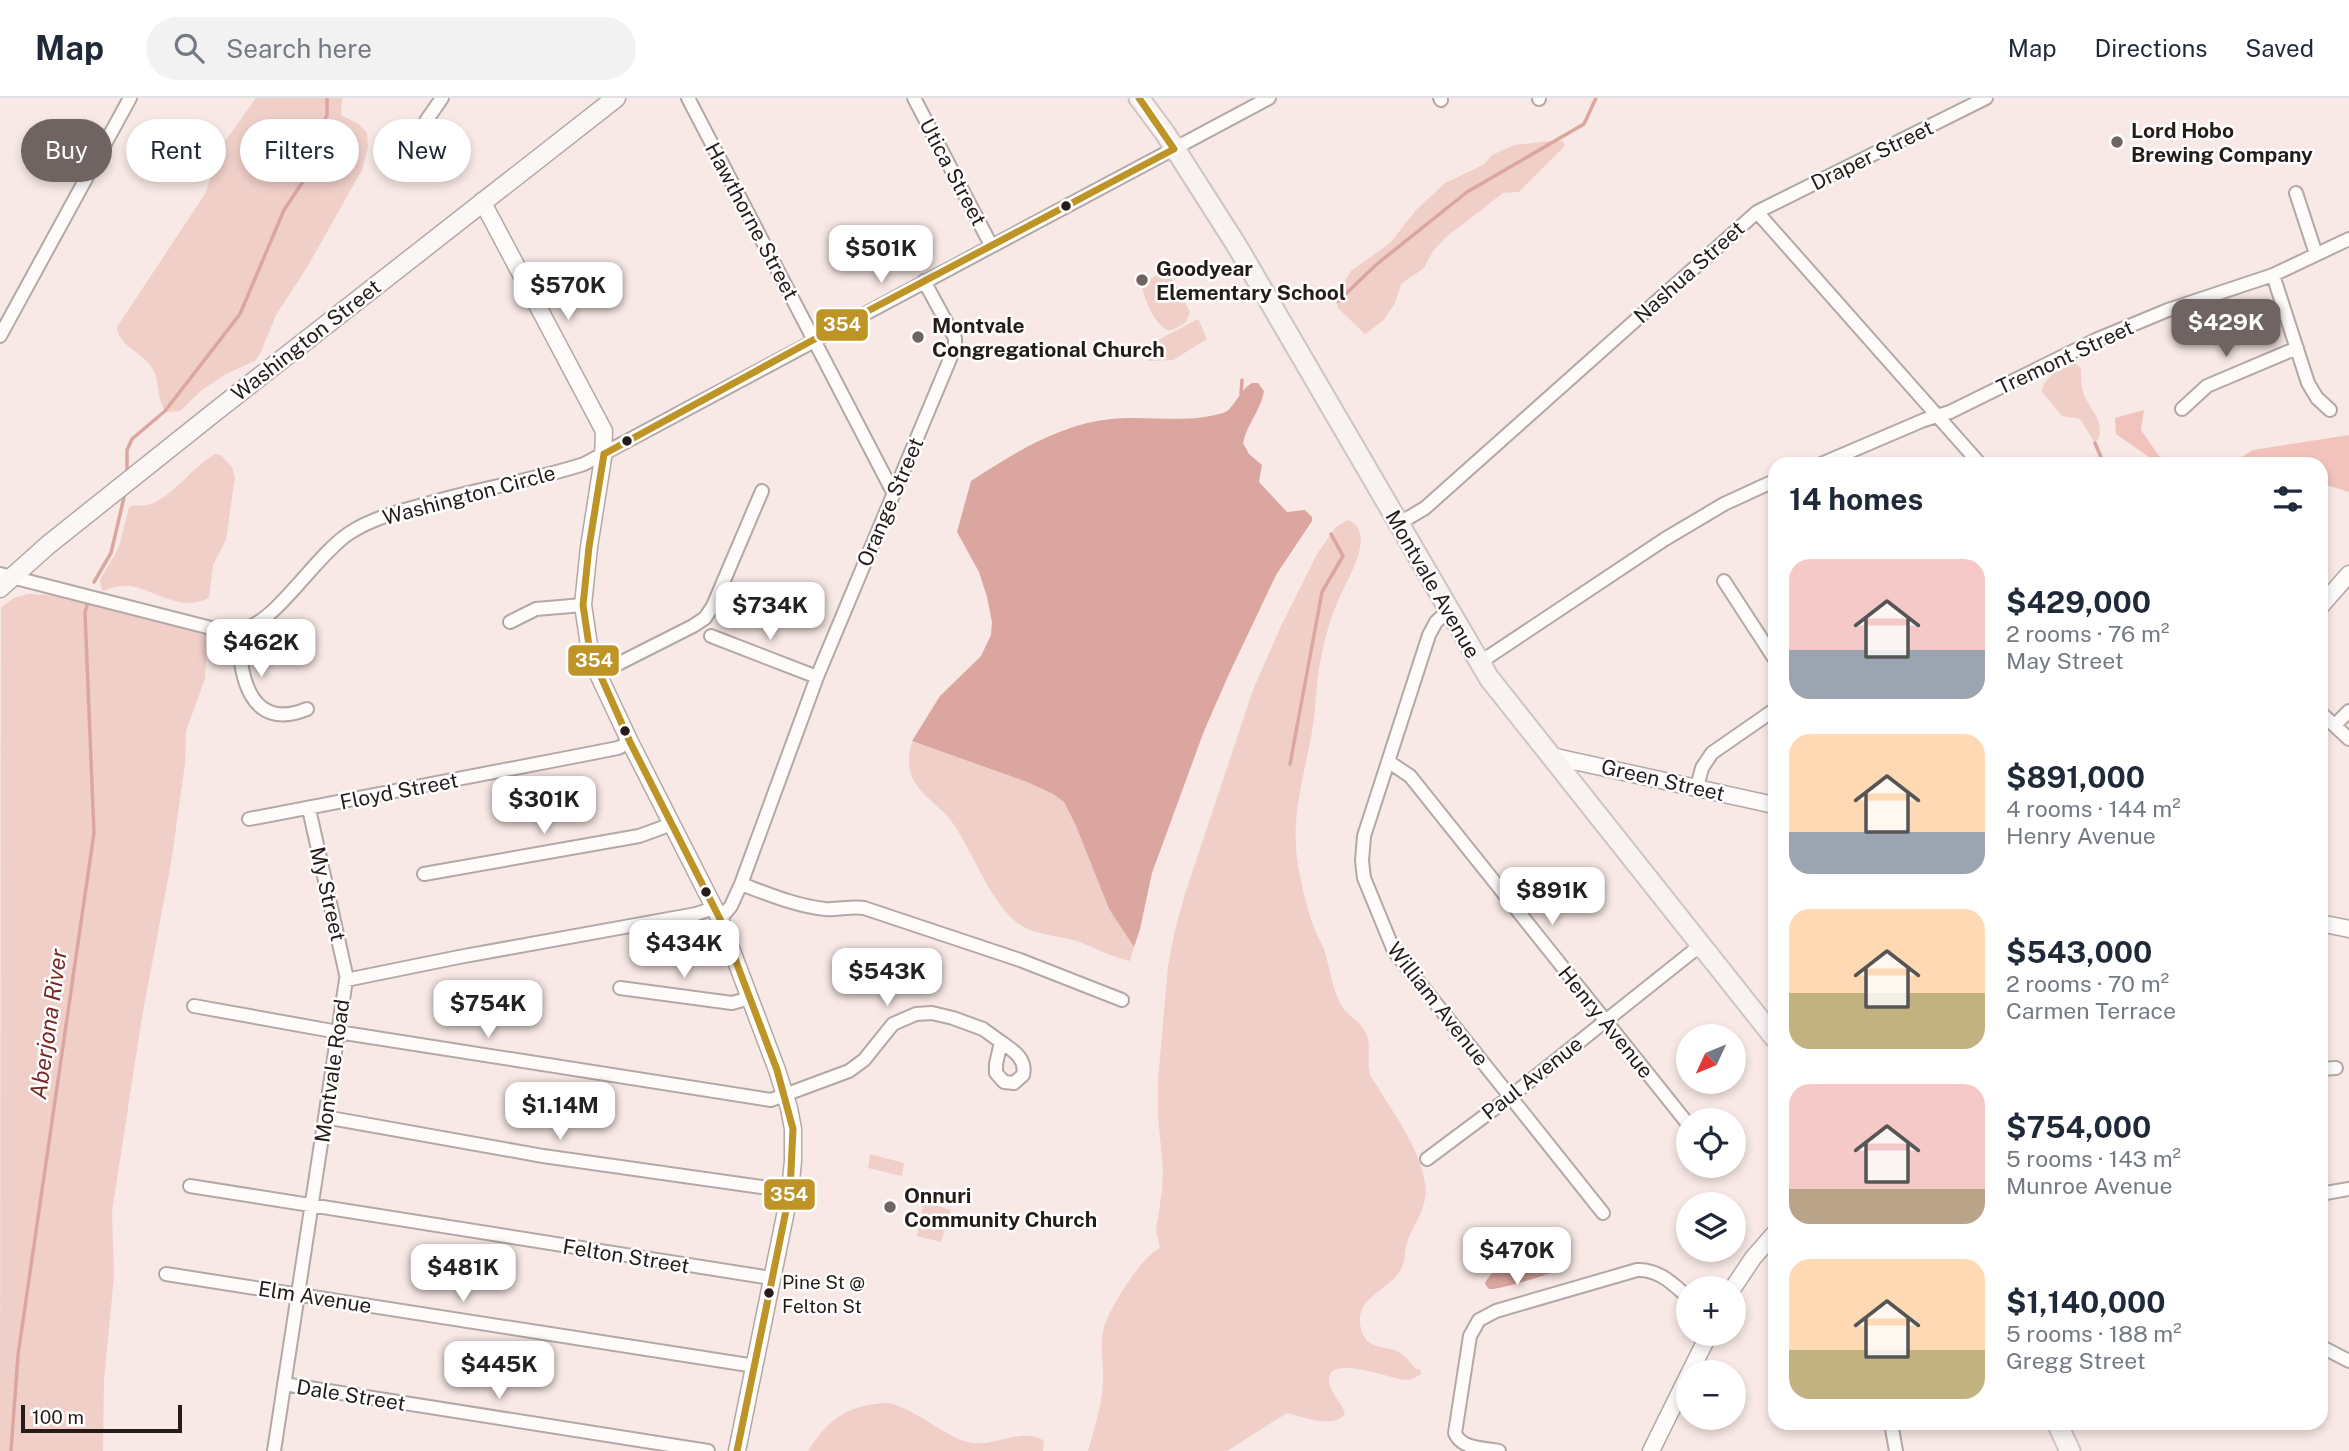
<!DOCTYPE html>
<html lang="en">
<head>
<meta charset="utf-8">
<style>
  :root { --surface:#fff; --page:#f2f2f3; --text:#1f2937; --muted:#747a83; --line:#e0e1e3; --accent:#6f6461 }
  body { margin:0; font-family:"Public Sans",sans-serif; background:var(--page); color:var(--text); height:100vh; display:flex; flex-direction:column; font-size:26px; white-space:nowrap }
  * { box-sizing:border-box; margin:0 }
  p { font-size:23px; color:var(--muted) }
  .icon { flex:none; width:38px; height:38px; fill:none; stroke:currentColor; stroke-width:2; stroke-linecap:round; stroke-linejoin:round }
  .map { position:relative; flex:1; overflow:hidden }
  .sheet { position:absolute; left:1768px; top:359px; width:560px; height:973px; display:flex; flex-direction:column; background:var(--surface); border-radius:21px; box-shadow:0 4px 10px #0003 }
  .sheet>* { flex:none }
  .guide { position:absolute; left:21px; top:21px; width:665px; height:63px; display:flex; gap:14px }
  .needle { width:46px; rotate:226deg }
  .buttons { position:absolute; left:1676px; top:926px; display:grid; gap:14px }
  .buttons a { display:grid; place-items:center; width:70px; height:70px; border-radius:50%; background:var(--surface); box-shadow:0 4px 10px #0003; font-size:35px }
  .scale { position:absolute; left:21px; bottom:18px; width:161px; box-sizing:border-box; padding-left:7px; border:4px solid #251c1a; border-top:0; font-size:19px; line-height:24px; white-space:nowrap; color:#251c1a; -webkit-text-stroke:5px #fff; paint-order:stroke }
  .price { position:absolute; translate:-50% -60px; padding:0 16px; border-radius:14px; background:#fff; color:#222; font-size:23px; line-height:46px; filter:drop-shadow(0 2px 4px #0008) }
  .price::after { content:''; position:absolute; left:50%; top:42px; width:21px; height:16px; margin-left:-10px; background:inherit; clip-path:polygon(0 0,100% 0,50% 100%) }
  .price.current { background:var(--accent); color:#fff }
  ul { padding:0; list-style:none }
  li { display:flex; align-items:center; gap:21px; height:175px; padding:0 21px }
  li span { display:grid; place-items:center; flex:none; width:196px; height:140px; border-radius:21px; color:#555 }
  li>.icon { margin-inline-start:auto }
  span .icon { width:84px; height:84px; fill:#fffc; stroke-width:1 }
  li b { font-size:30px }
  h2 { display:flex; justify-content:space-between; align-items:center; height:84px; padding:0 21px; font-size:30px }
  .tag { padding:0 24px; border-radius:32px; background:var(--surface); box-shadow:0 4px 10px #0003; font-size:24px; line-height:63px }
  .tag.current { background:var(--accent); color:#fff }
  header { display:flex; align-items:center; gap:42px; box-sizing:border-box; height:98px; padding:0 35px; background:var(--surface); border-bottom:2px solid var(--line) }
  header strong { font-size:33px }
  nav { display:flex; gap:38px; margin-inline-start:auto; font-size:24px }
  .search { width:490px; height:63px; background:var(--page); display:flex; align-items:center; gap:18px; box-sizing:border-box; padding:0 24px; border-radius:38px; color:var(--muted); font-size:26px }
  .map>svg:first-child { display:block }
</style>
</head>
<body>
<header>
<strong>Map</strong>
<div class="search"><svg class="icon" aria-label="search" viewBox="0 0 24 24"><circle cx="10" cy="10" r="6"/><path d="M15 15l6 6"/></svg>Search here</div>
<nav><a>Map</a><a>Directions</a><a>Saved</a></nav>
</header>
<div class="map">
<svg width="2349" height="1353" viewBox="0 0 2349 1353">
  <rect width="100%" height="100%" fill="#f8e9e6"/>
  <path fill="#f0cfc9" d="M256,0H342L341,17L359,26L367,35L368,49L362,72L306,171L276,217L260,256L255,263L226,276L202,292L180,313L167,314C155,303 162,283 150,267C140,254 117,245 117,229L205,96L223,46Z
    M1550,43H1563L1565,48L1519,94L1503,95L1445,140L1433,153L1424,170L1401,186L1395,205L1384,222L1365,236L1338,210L1335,199L1351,173L1390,145L1417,111L1445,85L1483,67L1492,57L1514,47Z
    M1160,175L1166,176L1171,179L1190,214L1186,224C1182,226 1175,232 1170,232C1158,234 1140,195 1143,186Z
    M1198,221L1207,241L1173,262L1149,263L1143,255L1156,245L1165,256L1167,253L1158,242Z
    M2074,265L2081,270C2081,281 2081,294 2087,303C2094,316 2103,323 2099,340L2095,345L2080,321L2062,318L2042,294C2043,279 2061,270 2074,265Z
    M215,356L221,357L232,369L235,379L226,442L213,467L209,500C181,515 156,492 130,488C120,487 111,490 102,493L100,482L119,449L129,409C136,406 144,409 151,406C177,395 191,370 215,356Z
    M1348,422C1379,434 1345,485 1338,503C1329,523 1323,548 1319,570C1316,589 1316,609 1313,628C1306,671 1291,715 1297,760C1300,782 1306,806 1313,827C1316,836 1321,843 1324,851C1330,870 1332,890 1341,907C1347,918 1360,922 1366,935C1372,949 1366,962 1370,976C1390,1012 1418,1044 1425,1085C1429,1109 1414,1124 1407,1145C1404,1154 1406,1162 1401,1171C1390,1193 1350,1200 1362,1234C1369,1254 1389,1246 1402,1256C1407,1260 1412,1267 1417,1272L1420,1271L1421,1276C1416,1279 1411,1282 1405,1282C1393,1281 1329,1256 1329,1281C1329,1294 1342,1304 1345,1316C1332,1331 1304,1319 1287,1315L1227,1353H1088C1094,1331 1102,1307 1103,1284C1104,1265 1099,1247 1104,1229C1110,1209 1142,1158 1160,1150L1156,1132L1162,1093L1163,1072L1158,1018V982L1168,868L1175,832L1185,796L1253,592L1281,528L1317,456L1336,429Z
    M28,496L53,497L153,521L208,536L205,581L186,633L185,666L171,765L142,919L112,1114L114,1178L104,1283L103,1353H0L1,509L14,500Z
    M912,643L1027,684L1053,696L1064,704L1076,728L1109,811L1134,849L1130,863C1112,859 1097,851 1080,844C1060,837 1036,838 1019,826C990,805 974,756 954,727C942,708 921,699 912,679C907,667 909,655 912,643Z
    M870,1056L904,1065L902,1078L868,1070Z
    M924,1104L951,1112L941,1144L917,1138Z
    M889,1305C919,1312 949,1343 974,1345C995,1348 1024,1329 1044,1343L1043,1353H808C829,1320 849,1306 889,1305Z"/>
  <path fill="#f1c3bc" d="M2144,312L2141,332L2159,358L2181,366H2159L2116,336L2115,320Z
    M2349,337V394L2326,387L2321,412L2320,366H2230L2253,352Z"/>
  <path fill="#dba69f" d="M1252,285H1258L1264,293C1261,312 1247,326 1243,345L1249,356L1262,367L1259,384L1287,414L1305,412L1312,419V423L1276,477L1229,576L1204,633L1152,775L1140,831L1134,849L1109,811L1076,728L1064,704L1053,696L1027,684L912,643L940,598L981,558L991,537L992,524L987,499L979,474L957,434L971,383C1014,355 1060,326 1111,321C1148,317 1187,326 1223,315C1234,312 1239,292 1252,285Z
    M1521,1153L1558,1164L1559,1171C1553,1176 1498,1192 1489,1191L1485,1186L1486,1183L1503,1160Z"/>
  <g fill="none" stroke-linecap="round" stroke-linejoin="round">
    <path stroke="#dba69f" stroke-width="3.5" d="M1338,203L1377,166L1467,94L1584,26L1596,0
      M1241,296L1242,282
      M2095,345L2104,366
      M127,377V352L132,341L165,313L240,216L284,112L302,85L306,60L327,17V0
      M94,484L111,455L125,395
      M1290,666L1322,494L1343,458L1331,436
      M11,1353L18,1257L94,735L85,515L88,503"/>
    <g stroke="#b3a8a6" stroke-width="16">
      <path id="minor" d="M688,0L894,396
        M914,0L991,147
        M1440,0L1441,2
        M1539,0V1
        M426,23L442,0
        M2296,95L2316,156
        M1757,114L1986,0
        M2273,177L2308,285L2317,300L2330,312
        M0,238L130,0
        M2182,311L2207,288L2297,250
        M1821,366L1924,322L1950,314L2098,241L2168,212L2273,177L2349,141
        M1398,426L1425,410L1757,114L1980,366
        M0,476L215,531C226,533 236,534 247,530C279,519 316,458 348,436C370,421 397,414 423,407C475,391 532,383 584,366L1269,0
        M1724,483L1774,560
        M1449,512L1436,524L1429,537L1364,738L1362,763L1364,780L1394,853L1603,1115
        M510,524L536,511L583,507
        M240,532C238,575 249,635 307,611
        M711,538L817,579
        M1479,565L1665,441L1724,406L1774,383
        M598,576L693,528L705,520L713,508L762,393
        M2320,614L2349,641
        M2335,627L2349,613
        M1389,664L1410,678L1688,1026
        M1697,689L1702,670L1712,655L1774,612
        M309,711L347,881
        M249,721L572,659L618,650L630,644
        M424,776L639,738L672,726
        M741,786C768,796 796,808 825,811C838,812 851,808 864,810L1020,862L1122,902
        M720,821L731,808L741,786L817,579L955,249V240L924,183
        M620,890L732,905L750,900
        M194,908L338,934L771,1002L849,973L864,962L893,926L916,916L932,915L953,920L983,931L1001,944L996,966V975L1004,984L1014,985L1023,977C1027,960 1012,952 1001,944
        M2320,971L2336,970
        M325,1019L543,1058L790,1093
        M1427,1061L1510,999L1702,846
        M190,1088L771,1180
        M2320,1096L2349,1091
        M166,1176L755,1268
        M2320,1248L2349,1263
        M284,1286L708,1353
        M1891,1325L1896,1353
        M274,1353L346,882L459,859L696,816L714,810
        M1499,1353C1484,1350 1461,1351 1455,1335L1470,1238L1479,1222L1496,1213L1637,1172C1659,1171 1673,1186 1689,1200"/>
    </g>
    <g stroke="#b3a8a6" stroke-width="19">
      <path id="tertiary" d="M482,103L604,333L603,360L589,449L583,507L590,554L598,576L630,644L720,821L777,972L789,1010L793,1031V1063L790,1093L737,1353
        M2320,509L2349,476
        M1551,658L1774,707
        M2320,825L2349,831
        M1733,1190L1753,1160L1774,1136
        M1690,1274L1709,1236
        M1651,1353L1689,1276"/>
    </g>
    <g stroke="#b3a8a6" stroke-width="21">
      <path id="secondary" d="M0,490L48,447L216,313L616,0"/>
    </g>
    <g stroke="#cdc5c4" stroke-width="23">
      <path id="primary" d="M1139,0L1165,35L1237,148L1489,580L1774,939
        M2057,1325L2070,1353"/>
    </g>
    <use href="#minor" stroke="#fefcfb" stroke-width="12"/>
    <use href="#tertiary" stroke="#fefcfb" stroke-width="16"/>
    <use href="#secondary" stroke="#fbf7f6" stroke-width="18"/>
    <use href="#primary" stroke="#f8f2f1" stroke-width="19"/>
    <g stroke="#fff" stroke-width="12">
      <path id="bus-1" d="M1139,0L1174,51
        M604,356L589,449L583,507L590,554L630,644L720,821L777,972L793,1031L790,1093L737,1353
        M604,356L813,242L1174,51"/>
    </g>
    <use href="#bus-1" stroke="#be9427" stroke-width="7"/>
  </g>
  <g fill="#6f6461" stroke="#fff" stroke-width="2.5">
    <circle cx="2117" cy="44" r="7"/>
    <circle cx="1142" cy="182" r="7"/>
    <circle cx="918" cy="239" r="7"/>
    <circle cx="890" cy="1109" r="7"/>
  </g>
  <g fill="#251c1a" stroke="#fff" stroke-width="2.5">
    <circle cx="1066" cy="108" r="6"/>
    <circle cx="627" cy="343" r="6"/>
    <circle cx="625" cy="633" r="6"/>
    <circle cx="706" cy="794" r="6"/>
    <circle cx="769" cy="1195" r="6"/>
  </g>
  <g text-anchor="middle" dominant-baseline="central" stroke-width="5" stroke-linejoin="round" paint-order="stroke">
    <g font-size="19" fill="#251c1a" stroke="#fff" text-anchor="start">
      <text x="782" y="1184">Pine St @<tspan x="782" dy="24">Felton St</tspan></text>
    </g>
    <g font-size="21" font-weight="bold" fill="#251c1a" stroke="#fff" text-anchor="start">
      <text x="2131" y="32">Lord Hobo<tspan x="2131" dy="24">Brewing Company</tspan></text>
      <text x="1156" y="170">Goodyear<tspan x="1156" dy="24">Elementary School</tspan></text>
      <text x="932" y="227">Montvale<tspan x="932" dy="24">Congregational Church</tspan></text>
      <text x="904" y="1097">Onnuri<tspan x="904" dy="24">Community Church</tspan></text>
    </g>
    <g font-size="21" fill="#251c1a" stroke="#fff">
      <text transform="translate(1872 57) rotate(-26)">Draper Street</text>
      <text transform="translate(953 74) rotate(62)">Utica Street</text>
      <text transform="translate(752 123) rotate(62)">Hawthorne Street</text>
      <text transform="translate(1689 174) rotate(-42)">Nashua Street</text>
      <text transform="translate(306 242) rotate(-38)">Washington Street</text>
      <text transform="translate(2065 259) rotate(-25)">Tremont Street</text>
      <text transform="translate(469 397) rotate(-15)">Washington Circle</text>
      <text transform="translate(890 404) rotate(-67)">Orange Street</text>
      <text transform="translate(1433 486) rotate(60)">Montvale Avenue</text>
      <text transform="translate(1663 682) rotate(13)">Green Street</text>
      <text transform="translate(399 693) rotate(-11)">Floyd Street</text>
      <text transform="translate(328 796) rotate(77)">My Street</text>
      <text transform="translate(1438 906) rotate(52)">William Avenue</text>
      <text transform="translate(1606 924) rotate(51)">Henry Avenue</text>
      <text transform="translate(332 973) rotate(-82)">Montvale Road</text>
      <text transform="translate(1532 980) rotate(-38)">Paul Avenue</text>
      <text transform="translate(626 1158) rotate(9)">Felton Street</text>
      <text transform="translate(315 1199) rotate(9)">Elm Avenue</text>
      <text transform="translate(351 1297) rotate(9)">Dale Street</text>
    </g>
    <g font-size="23" font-style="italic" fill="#792721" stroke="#fff">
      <text transform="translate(48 926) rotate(-82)">Aberjona River</text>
    </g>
  </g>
  <g stroke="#fff" stroke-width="2.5">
    <rect x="815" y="210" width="54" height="34" rx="7" fill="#be9427"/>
    <rect x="567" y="546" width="53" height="33" rx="7" fill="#be9427"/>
    <rect x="763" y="1080" width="53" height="33" rx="7" fill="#be9427"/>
  </g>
  <g font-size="19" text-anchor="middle" font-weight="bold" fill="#fff">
    <text x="842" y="233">354</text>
    <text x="594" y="569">354</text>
    <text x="789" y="1103">354</text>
  </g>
</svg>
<div class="buttons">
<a><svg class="needle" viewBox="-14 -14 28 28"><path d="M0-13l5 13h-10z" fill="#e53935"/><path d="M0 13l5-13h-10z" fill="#747a83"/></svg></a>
<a><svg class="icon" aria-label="locate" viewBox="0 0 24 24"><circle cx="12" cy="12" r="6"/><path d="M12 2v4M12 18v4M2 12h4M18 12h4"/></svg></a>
<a><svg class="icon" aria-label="layers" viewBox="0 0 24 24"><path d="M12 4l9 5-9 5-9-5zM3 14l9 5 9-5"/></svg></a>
<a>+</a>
<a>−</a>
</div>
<div class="scale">100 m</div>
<b class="price" style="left:881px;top:187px">$501K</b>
<b class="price" style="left:568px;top:224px">$570K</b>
<b class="price current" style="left:2226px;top:261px">$429K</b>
<b class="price" style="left:770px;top:544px">$734K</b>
<b class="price" style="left:261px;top:581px">$462K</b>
<b class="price" style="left:544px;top:738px">$301K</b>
<b class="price" style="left:1552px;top:829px">$891K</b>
<b class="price" style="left:684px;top:882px">$434K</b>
<b class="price" style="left:887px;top:910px">$543K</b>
<b class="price" style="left:488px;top:942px">$754K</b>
<b class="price" style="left:560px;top:1044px">$1.14M</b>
<b class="price" style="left:1517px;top:1189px">$470K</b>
<b class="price" style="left:463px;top:1206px">$481K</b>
<b class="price" style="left:499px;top:1303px">$445K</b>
<div class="guide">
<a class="tag current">Buy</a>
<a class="tag">Rent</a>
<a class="tag">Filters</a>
<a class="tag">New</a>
</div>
<section class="sheet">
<h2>14 homes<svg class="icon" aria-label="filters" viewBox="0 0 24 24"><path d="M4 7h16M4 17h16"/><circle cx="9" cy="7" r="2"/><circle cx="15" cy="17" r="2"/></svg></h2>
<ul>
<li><span style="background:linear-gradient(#f6c9c9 65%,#9aa5b1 0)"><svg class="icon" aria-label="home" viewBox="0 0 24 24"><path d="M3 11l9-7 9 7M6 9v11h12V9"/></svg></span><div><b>$429,000</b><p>2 rooms · 76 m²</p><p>May Street</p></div></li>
<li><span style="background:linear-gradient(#ffd9b3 70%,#9aa5b1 0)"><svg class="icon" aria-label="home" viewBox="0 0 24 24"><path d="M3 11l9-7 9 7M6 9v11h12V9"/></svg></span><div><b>$891,000</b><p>4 rooms · 144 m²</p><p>Henry Avenue</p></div></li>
<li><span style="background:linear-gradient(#ffd9b3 60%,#c2b280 0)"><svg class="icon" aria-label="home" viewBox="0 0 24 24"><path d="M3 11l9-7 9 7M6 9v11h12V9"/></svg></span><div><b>$543,000</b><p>2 rooms · 70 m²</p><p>Carmen Terrace</p></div></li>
<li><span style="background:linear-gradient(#f6c9c9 75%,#b9a48a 0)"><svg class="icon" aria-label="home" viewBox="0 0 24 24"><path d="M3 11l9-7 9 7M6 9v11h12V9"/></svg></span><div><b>$754,000</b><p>5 rooms · 143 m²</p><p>Munroe Avenue</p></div></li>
<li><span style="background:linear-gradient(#ffd9b3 65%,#c2b280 0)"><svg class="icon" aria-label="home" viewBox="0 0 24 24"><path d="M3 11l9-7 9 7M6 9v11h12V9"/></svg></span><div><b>$1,140,000</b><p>5 rooms · 188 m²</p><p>Gregg Street</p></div></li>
</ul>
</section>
</div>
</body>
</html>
